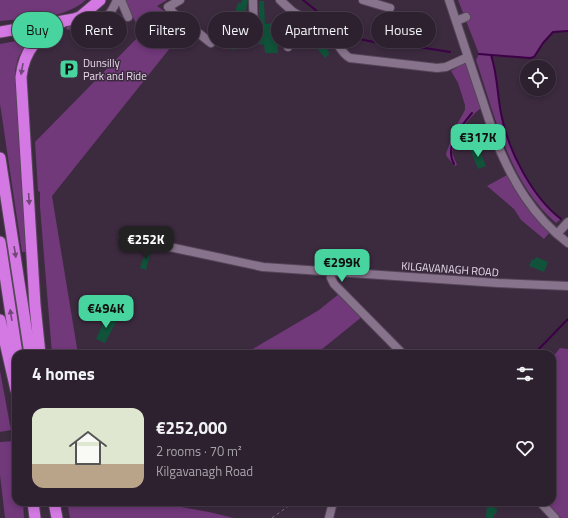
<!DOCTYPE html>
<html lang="en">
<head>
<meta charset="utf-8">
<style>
  :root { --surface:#2d202f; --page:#352837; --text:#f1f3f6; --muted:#a7a3aa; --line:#483e4b; --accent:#47d49e }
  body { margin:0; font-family:"Titillium Web",sans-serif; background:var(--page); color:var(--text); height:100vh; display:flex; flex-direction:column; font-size:15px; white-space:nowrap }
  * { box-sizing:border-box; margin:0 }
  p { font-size:13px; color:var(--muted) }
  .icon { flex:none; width:22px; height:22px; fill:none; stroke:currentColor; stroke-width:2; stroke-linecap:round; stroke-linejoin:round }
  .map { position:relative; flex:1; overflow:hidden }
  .sheet { position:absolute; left:12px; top:350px; width:544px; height:156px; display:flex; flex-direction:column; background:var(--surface); border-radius:12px; box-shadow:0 2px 6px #0003,0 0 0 1px var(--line) }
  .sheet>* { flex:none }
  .hud { position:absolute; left:12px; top:12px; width:544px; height:36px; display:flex; gap:8px }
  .controls { position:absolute; left:520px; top:60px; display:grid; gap:8px }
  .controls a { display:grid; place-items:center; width:36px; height:36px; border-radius:50%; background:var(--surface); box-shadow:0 2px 6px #0003,0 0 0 1px var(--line); font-size:20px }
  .price { position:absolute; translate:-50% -34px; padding:0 9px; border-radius:8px; background:var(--accent); color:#111; font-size:13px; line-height:26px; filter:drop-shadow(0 1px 2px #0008) }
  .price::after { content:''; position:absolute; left:50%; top:24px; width:12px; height:9px; margin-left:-6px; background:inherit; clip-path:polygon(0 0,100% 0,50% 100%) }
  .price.current { background:#222; color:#fff }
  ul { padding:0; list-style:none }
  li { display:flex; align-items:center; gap:12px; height:100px; padding:0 20px }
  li+li { border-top:1px solid var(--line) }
  li span { display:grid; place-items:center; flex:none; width:112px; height:80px; border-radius:12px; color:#555 }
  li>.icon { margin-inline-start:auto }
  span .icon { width:48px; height:48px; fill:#fffc; stroke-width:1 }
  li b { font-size:17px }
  h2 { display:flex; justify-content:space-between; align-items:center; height:48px; padding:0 20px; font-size:17px }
  .pill { padding:0 14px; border-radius:18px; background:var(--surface); box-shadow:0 2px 6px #0003,0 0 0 1px var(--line); font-size:14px; line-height:36px }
  .pill.current { background:var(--accent); color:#111 }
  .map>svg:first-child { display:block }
</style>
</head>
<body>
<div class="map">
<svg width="568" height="518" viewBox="0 0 568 518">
  <rect width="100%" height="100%" fill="#3c2a3f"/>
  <path fill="#71387a" d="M0,0H86C63,20 29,18 0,21Z
    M125,0H167L157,6L167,13H171L186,28L52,196L78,354H52L40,207V192L38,191L35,142L141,34Z
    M458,0H568V31H554L543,43L534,57L530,58L491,56C498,76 497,99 502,120C511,155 531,197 561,219L556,223C509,183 495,116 476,60L479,54Z
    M84,22H91L95,25L91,30L83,27L67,30L66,26Z
    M27,39V42L18,58L15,71L28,252H22L0,104V44Z
    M466,62L481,108C466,120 457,134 452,153L457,165L455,166L447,157L446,154L455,128L465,110V105L458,83L451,71Z
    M507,175C517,196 532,217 550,232L544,239L521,220L514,209L487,186Z
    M340,293L363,316L316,354H244L319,310Z
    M560,348L568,349V518H561L546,502H552V358Z
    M0,371L11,430L0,432Z
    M15,441L16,502H23L24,518H5L0,475V442Z
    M67,502H173L170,505L209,512L234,518H70Z"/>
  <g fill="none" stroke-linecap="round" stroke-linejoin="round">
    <path stroke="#3c0046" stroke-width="2" d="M303,0L349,37L399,47L412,46L450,52
      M479,54L530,58L534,57L543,43L553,32L568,31
      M491,55C498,76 497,97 502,118C509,152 533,198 561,219
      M454,164C444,147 461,126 472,113
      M534,354L568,319"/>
  </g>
  <path fill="#10523a" d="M242,0H248L245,14L248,15V22L236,19L238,12H235L238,3H241Z
    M259,1H264L265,24L276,23L278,53H265L264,44L259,45Z
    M220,32L237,34L235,50L229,49V44L218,42Z
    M327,37L332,46L327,50L330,53L325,58L316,47Z
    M478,146L486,166L478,169L470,149Z
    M146,250L151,252L146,270L140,268Z
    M536,257L548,262L544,272L529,266L532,259L534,260Z
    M107,315L117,320L105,343L96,339Z
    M487,502H495L494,508H497L496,515L494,514L493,518H486Z"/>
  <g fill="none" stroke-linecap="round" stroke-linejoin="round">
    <g stroke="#564659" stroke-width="10">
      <path id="minor" d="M121,0L128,17
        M253,0L254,40
        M280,0L292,11L288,24V47
        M363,0L390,8
        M449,0L496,141C512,180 533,217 568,243
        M170,6L172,12L211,43
        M168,7L180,0
        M292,11C303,19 317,21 328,31C337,39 339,52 350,58L437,68L446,67L468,57
        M80,17C103,20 107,23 117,0
        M95,19L99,27L108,32
        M456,21L466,17
        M85,35C91,35 97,32 99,27
        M557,234L568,222
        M123,237L263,267L498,283L568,286
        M330,272L331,278L334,284L403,354
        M540,502L555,518
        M329,518L333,502"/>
    </g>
    <g stroke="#564659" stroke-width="13">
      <path id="highway" d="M0,32L74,19L80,17L100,0
        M0,158L30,354
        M0,242L17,354
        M0,320L16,390
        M40,354L35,305L21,77C24,49 40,32 64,21
        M33,502L35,518
        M54,502L57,518"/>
    </g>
    <path stroke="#7e6f81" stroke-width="1" stroke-dasharray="3 3" stroke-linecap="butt" d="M272,518L294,502"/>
    <use href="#minor" stroke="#88738c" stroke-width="8"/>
    <use href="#highway" stroke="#d479e3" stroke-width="11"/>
  </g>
  <defs><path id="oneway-solid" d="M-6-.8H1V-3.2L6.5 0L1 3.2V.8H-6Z"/></defs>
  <g fill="#714678">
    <use href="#oneway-solid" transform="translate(22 69) rotate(100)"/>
    <use href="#oneway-solid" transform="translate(29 199) rotate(86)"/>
    <use href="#oneway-solid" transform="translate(15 252) rotate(81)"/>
    <use href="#oneway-solid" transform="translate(11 315) rotate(-99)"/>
  </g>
  <defs>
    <g id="parking-square" transform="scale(1)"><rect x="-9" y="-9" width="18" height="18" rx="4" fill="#47d49e" stroke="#3c2a3f"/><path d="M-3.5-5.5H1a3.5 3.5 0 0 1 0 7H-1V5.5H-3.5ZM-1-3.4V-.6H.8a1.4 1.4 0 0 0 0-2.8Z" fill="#111"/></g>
  </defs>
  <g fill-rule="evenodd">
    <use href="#parking-square" x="69" y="69"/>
  </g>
  <g text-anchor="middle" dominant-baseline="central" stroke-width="3" stroke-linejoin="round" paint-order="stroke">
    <g font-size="11" fill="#e7dbe9" stroke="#3c2a3f" text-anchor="start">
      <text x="83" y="63">Dunsilly<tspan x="83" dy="13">Park and Ride</tspan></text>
    </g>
    <g font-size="11" fill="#e7dbe9" stroke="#3c2a3f">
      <text transform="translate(450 269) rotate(4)">KILGAVANAGH ROAD</text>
    </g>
  </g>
</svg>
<div class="controls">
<a><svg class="icon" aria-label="locate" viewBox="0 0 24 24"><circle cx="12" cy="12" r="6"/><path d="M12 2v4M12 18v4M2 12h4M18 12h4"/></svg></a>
</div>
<b class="price" style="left:478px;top:158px">€317K</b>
<b class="price current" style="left:146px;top:260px">€252K</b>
<b class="price" style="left:342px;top:283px">€299K</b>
<b class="price" style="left:106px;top:329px">€494K</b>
<div class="hud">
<a class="pill current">Buy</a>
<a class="pill">Rent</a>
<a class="pill">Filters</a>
<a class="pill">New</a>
<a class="pill">Apartment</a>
<a class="pill">House</a>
</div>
<section class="sheet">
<h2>4 homes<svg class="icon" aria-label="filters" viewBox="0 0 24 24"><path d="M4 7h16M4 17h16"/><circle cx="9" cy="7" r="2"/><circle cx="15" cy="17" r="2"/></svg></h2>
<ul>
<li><span style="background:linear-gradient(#dfe7d0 70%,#b9a48a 0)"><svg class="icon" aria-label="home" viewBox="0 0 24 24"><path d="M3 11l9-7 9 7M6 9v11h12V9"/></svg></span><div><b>€252,000</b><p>2 rooms · 70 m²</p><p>Kilgavanagh Road</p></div><svg class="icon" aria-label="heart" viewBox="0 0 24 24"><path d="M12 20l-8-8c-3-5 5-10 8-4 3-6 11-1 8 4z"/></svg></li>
</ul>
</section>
</div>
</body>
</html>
